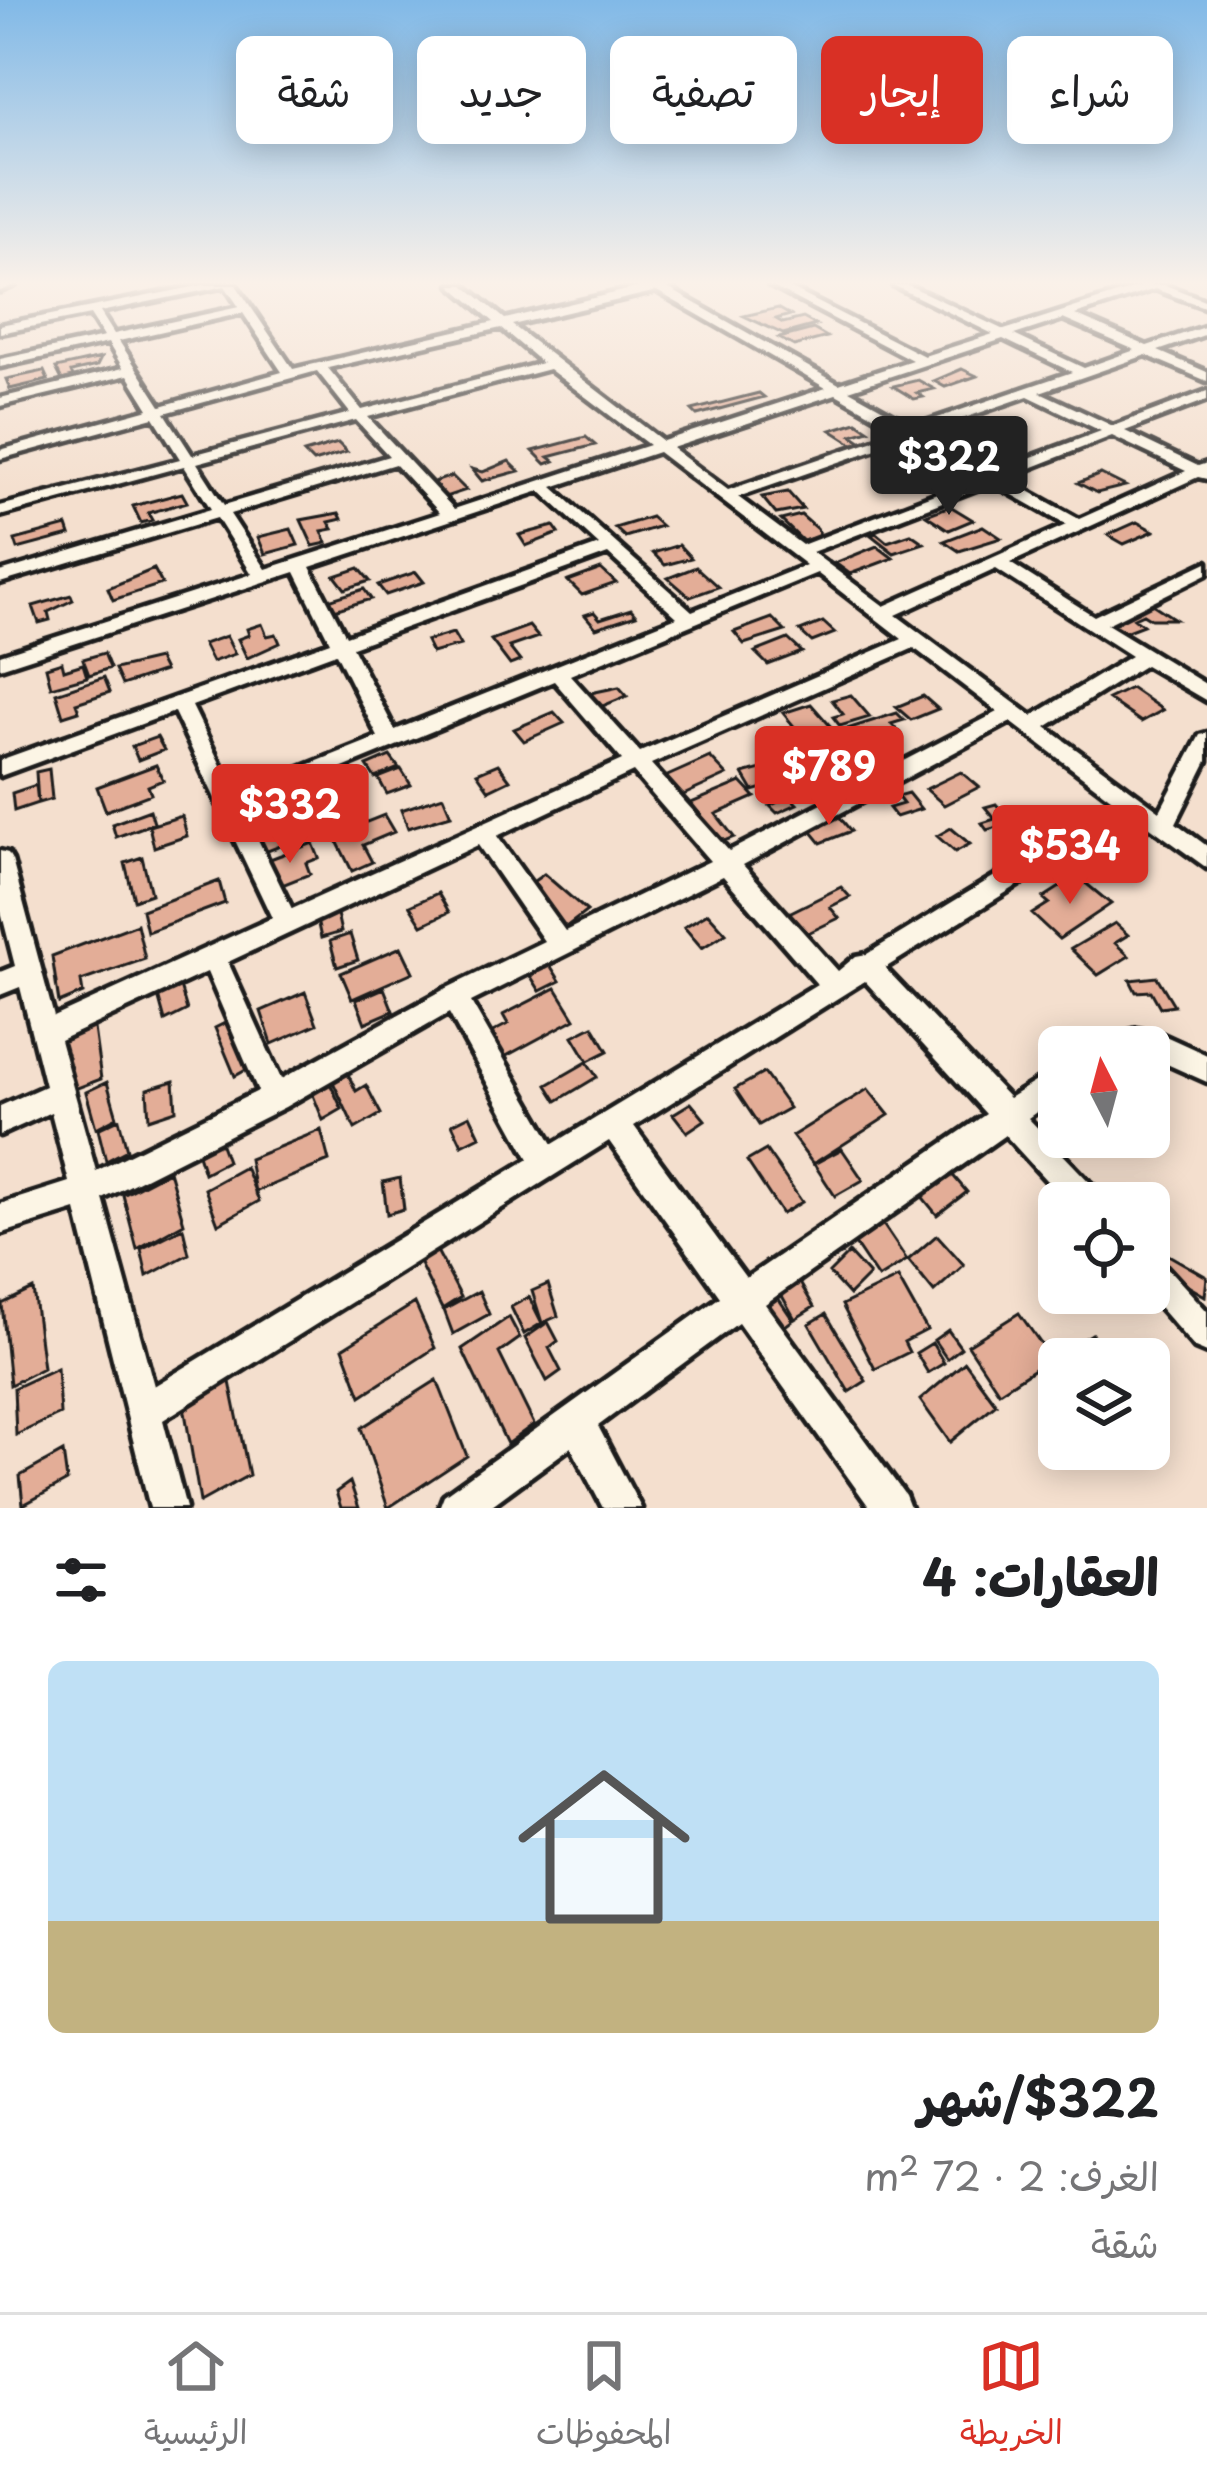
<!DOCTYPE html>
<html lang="ar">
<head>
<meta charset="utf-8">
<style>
  :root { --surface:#fff; --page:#f6f6f6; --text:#202124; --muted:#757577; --line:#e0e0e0; --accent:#d93025 }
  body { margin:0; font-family:"Playpen Sans","Playpen Sans Arabic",sans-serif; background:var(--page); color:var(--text); direction:rtl; height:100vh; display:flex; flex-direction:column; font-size:45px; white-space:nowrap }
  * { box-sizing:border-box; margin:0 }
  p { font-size:39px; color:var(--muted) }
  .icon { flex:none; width:66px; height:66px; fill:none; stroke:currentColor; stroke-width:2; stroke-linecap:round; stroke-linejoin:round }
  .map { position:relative; height:1508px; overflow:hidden; direction:ltr }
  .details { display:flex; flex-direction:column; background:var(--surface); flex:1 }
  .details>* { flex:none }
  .top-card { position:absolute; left:36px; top:36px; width:1137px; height:108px; direction:rtl; display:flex; gap:24px }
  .needle { width:78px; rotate:354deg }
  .buttons { position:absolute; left:1038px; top:1026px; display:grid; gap:24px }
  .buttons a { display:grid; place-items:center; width:132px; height:132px; border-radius:18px; background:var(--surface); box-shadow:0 6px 30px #0003; font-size:60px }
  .price { position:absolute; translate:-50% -102px; padding:0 27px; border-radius:12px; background:var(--accent); color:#fff; font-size:39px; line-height:78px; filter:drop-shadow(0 3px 6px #0008) }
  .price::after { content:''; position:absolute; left:50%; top:72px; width:36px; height:27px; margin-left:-18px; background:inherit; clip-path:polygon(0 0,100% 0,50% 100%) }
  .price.selected { background:#222; color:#fff }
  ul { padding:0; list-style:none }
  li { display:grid; align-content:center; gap:24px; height:636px; padding:0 48px }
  li span { display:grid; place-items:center; height:372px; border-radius:18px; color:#555 }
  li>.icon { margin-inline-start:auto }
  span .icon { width:216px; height:216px; fill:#fffc; stroke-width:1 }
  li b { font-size:51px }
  h2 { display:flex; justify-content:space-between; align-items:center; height:144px; padding:0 48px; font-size:51px }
  .pill { padding:0 42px; border-radius:18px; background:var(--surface); box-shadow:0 6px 30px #0003; font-size:42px; line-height:108px }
  .pill.selected { background:var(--accent); color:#fff }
  .dock { display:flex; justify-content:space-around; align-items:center; height:168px; border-top:3px solid var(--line); background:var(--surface); font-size:33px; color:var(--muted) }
  .dock a { display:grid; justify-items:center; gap:6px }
  .dock .selected { color:var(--accent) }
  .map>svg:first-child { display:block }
</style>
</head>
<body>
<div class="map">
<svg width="1207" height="1508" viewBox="0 0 1207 1508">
  <rect width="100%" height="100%" fill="#f4dfce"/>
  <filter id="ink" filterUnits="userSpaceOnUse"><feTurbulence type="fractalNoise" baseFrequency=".00833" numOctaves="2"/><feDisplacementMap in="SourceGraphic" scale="24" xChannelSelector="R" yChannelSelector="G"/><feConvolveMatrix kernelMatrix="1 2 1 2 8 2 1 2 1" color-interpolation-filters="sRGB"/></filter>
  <g filter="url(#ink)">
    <path fill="#e3ad97" stroke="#1c1c1c" stroke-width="3" d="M778,308L790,315L776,319L783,323L803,318L816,325L783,334L744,316Z
      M813,329L827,337L794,346L779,338Z
      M101,358L97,366L71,372L73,377L62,380L56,368Z
      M962,369L977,376L945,387L934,381Z
      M44,371L48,380L10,389L6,379Z
      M918,380L934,389L917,393L923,397L914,399L893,386Z
      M759,393L764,397L697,415L692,410Z
      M857,422L869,430L852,435L865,444L856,446L831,430Z
      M586,437L595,445L549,457L554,461L546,464L533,451Z
      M338,443L347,452L313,462L304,453Z
      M509,461L519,471L482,481L472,469L483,472Z
      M1101,474L1125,486L1097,493L1078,483Z
      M452,476L466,490L445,497L450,501L443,504L425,485Z
      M788,492L803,509L776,514L762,497Z
      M182,493L187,502L148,513L152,520L141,523L133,506Z
      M950,506L973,520L949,530L926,515Z
      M339,513L342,519L329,522L333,529L322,531L327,543L313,546L301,520Z
      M801,515L817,529L821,536L803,541L781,520Z
      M651,517L661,526L625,537L615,528Z
      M1137,522L1154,531L1124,544L1108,535Z
      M67,526L70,535L18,549L15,540Z
      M554,526L559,533L526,546L519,535Z
      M983,526L1001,538L959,551L944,541Z
      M291,529L298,545L265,554L258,537Z
      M876,533L887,542L911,534L924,543L894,553L871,535Z
      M679,545L691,558L665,565L653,553Z
      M877,546L893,558L850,574L835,563Z
      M696,567L718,587L690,597L668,578Z
      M359,568L370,581L345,589L335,576Z
      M154,569L162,584L113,600L108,588Z
      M601,569L616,583L582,595L568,581Z
      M416,572L424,582L386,595L378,585Z
      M364,589L371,599L331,611L325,601Z
      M71,595L73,600L48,612L50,620L39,623L33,606Z
      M1149,602L1175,619H1151L1143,614L1134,618L1143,625L1122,633L1105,621Z
      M631,609L636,615L596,628L585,615L594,612L600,619Z
      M772,618L785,631L744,644L734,632Z
      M823,622L835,633L812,642L800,631Z
      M262,624L267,636L276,634L280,643L247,658L238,639L249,635L247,629Z
      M529,626L538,637L509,647L520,661L510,665L491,640Z
      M453,633L460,645L432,653L426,641Z
      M226,636L235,654L212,662L203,644Z
      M788,639L802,652L768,665L755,652Z
      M104,653L110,668L89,675L83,659Z
      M158,659L164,671L122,685L115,669Z
      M62,662L64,670L83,664L87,677L51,687L46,667Z
      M104,677L110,692L76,703L79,711L63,716L56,693Z
      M619,687L627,696L598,708L586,694Z
      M1131,688L1163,710L1141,722L1108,699Z
      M851,695L870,717L840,726L833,717L843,714L832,700Z
      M923,696L938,709L911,720L896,707Z
      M811,704L833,729L786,744L780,736L797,730L783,713Z
      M554,712L564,723L524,741L514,729Z
      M897,713L904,720L891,724L899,732L861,745L847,729Z
      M157,737L164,750L138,760L132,746Z
      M390,756L399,768L375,778L367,766Z
      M710,757L727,775L679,797L663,778Z
      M795,760L806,776L753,791L743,774Z
      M498,764L510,780L489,790L477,773Z
      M156,765L163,780L148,786L151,794L106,811L97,787Z
      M49,769L52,799L38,803L36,772Z
      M401,769L411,785L387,794L378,778Z
      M961,772L979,787L944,805L926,789Z
      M741,782L755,797L716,814L734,837L722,842L691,803Z
      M36,785L38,803L14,811L12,793Z
      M321,785L332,813L318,818L311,800L296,805L292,795Z
      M779,785L797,804L777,813L770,806L780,801L769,790Z
      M908,793L921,809L896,817L889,808L903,804L897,796Z
      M443,796L451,815L408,828L401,810Z
      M996,804L1012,823L987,830L982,823L995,819L985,807Z
      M150,810L154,823L116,837L112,824Z
      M309,813L317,832L257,855L247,828L272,819L274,826Z
      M837,814L851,831L821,843L807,826Z
      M384,815L394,832L363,845L372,862L352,871L334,835Z
      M182,816L187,836L154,847L149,826Z
      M951,828L970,844L955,852L937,836Z
      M313,843L319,858L306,863L310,874L272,889L262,862Z
      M142,857L151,894L134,900L125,863Z
      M544,874L587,911L562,930L520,891Z
      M1077,876L1111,904L1059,939L1032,914L1049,903L1043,898Z
      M219,881L225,903L147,932L142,910Z
      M841,887L850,897L830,907L839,918L806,934L789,913Z
      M438,893L449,912L422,925L410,906Z
      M708,913L726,933L702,948L684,927Z
      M337,914L341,932L321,938L317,920Z
      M1115,923L1128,935L1115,943L1129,956L1098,975L1071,949Z
      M137,924L145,959L81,981L83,993L59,1003L52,956Z
      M350,934L358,960L337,967L330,941Z
      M401,947L413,972L352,999L341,973Z
      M550,965L560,981L540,991L530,975Z
      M1157,977L1174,1005L1160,1007L1151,991L1136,992L1130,980Z
      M179,983L187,1010L165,1021L157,992Z
      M384,988L393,1011L365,1023L356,1000Z
      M556,988L575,1019L497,1061L483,1037L508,1024L503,1015Z
      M305,992L317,1024L272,1044L261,1011Z
      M233,1019L253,1066L235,1076L215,1028Z
      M93,1021L101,1079L67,1092L61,1033Z
      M593,1026L608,1051L588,1061L573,1036Z
      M587,1062L597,1077L557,1101L547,1085Z
      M347,1072L356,1091L366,1085L381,1114L355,1129L332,1080Z
      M764,1073L789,1108L759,1125L735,1089Z
      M174,1081L176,1110L149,1119L147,1089Z
      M329,1081L342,1109L323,1120L311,1090Z
      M107,1082L117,1117L96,1128L86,1092Z
      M868,1089L889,1115L813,1164L792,1136Z
      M691,1103L705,1120L687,1132L673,1114Z
      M470,1115L480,1136L462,1145L452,1124Z
      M119,1119L127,1150L106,1161L98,1129Z
      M321,1130L329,1161L255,1192L249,1159Z
      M220,1142L227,1161L204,1173L198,1154Z
      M842,1149L863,1180L835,1196L814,1164Z
      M766,1150L802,1202L782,1214L747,1161Z
      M245,1167L259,1201L218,1224L205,1189Z
      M169,1171L184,1223L137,1249L123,1195Z
      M950,1172L967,1192L937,1215L920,1194Z
      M400,1178L404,1209L387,1214L383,1182Z
      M1149,1218L1165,1225L1164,1249L1149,1242Z
      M880,1220L907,1260L878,1278L851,1238Z
      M183,1228L189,1254L147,1276L141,1249Z
      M937,1235L964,1265L934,1292L908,1260Z
      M1149,1244L1207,1277L1205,1296L1149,1263Z
      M435,1247L461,1297L442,1309L417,1258Z
      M849,1253L869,1275L849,1295L829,1273Z
      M796,1276L814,1307L795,1319L777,1287Z
      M898,1278L927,1330L904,1342L909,1352L875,1369L842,1305Z
      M548,1284L558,1316L542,1323L532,1291Z
      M33,1289L43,1368L10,1385L2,1304Z
      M479,1291L489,1314L453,1334L444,1310Z
      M774,1292L793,1320L776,1333L757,1303Z
      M529,1297L542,1323L524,1334L511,1307Z
      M415,1303L435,1348L361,1396L343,1348Z
      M1019,1313L1051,1358L999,1392L968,1345Z
      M826,1314L866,1381L849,1392L809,1324Z
      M509,1317L520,1338L499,1353L534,1424L507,1444L462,1349Z
      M548,1322L558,1341L549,1348L561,1371L547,1381L525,1338Z
      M948,1330L961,1348L947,1359L934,1340Z
      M1092,1334L1107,1354L1100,1359H1086L1076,1344Z
      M932,1343L944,1363L928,1373L916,1353Z
      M965,1362L996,1404L950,1442L920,1400Z
      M57,1368L60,1414L16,1435L14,1388Z
      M229,1377L249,1475L200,1502L183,1400Z
      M437,1380L467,1456L388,1508L361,1428Z
      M63,1452L67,1481L23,1505L20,1476Z
      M350,1482L359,1508H341L336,1492Z"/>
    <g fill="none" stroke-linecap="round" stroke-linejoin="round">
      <g stroke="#1c1c1c" stroke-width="9">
        <path id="street" d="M203,285H236L293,369L494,322L451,285H464L505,319L648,285H675L668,288L839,384L912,360L769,285H784L924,356L993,334L893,285H908L1004,330L1145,285H1165L1207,301V308L1155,289L1075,315L1147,346L1207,326V334L1158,351L1207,372V381L1146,355L1040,392L1113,426L1207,391V400L1125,431L1198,466L1207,463V479L1198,477L1010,563L1094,616L1207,562V574L1107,624L1207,685V701L1145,665L1046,727L1160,811L1200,735L1207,733V761L1176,823L1207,846V868L1132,814L885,968L1009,1098L1059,1067V1096L1028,1118L1099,1192L1103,1203H1067L1005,1135L765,1304L905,1495L910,1508H870L738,1323L598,1426L641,1508H603L571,1447L488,1508H439L444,1495L720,1297L609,1141L163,1420L186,1508H150L76,1210L0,1234V1204L69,1182L51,1112L0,1135V1106L45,1086L20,987L0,995V972L15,966L0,907V851L8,853L12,860L54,1017L272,918L174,712L0,776V760L330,642L295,572L0,668V655L252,574L217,518L0,583V572L211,509L184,466L0,516V506L180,459L154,417L0,459V450L149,409L128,375L0,406V398L123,368L108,343L0,367V359L104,337L90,315L0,333V325ZM225,286L239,307L114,334L100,312ZM657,291L826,388L663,441L512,325ZM243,313L282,372L161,406L119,341ZM1063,319L1135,350L1084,368L1014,335ZM501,328L542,363L362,410L328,368ZM1003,339L1072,372L914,426L849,390ZM549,369L649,445L454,509L368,417ZM317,371L350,413L192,455L165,413ZM836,394L901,431L728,490L672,448ZM1028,396L1101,431L994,471L924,432ZM356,420L389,456L224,505L197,463ZM1112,436L1186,471L1079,519L1005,478ZM911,437L981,476L802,545L738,497ZM658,452L806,565L692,611L553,487ZM395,464L440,513L266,569L230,514ZM992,483L1066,525L884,606L812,552ZM540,491L599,545L346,636L310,567ZM608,554L677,617L395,730L352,647ZM996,569L1131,656L1032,716L896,615ZM817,573L902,639L640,752L570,675ZM914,648L998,712L729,851L651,764ZM336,653L378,737L235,794L192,706ZM554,681L622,760L292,909L243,809ZM1011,722L1116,802L867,954L856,956L838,971L743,865ZM633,772L710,861L565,931L497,836ZM478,845L544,941L445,989L281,1079L228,962ZM723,876L817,984L553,1144L471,1002ZM207,972L258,1091L96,1171L60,1040ZM865,981L986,1114L746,1278L634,1126ZM449,1013L529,1159L154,1386L103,1199L285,1107Z
          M1137,1029L1161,1034L1207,1055V1082L1149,1056V1047H1099L1103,1038Z
          M1149,1255L1160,1260L1207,1311V1353L1195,1348L1147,1293Z"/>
      </g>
      <g stroke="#1c1c1c" stroke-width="9">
        <path id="secondary" d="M0,285H15L0,291Z"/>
      </g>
      <use href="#street" fill="#fcf5e5" fill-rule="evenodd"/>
      <use href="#secondary" fill="#fcf5e5" fill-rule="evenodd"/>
    </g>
  </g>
  <linearGradient id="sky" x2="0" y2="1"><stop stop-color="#81b9e7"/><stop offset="0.57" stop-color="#faf1e9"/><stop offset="1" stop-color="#faf1e9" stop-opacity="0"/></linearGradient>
  <rect width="1207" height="496" fill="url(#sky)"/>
</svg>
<div class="buttons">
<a><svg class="needle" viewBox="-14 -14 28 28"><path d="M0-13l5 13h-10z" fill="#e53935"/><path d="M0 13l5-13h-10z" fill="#757577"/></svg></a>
<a><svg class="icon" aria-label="locate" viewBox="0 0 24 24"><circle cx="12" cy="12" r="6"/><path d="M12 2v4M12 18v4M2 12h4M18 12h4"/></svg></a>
<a><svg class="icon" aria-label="layers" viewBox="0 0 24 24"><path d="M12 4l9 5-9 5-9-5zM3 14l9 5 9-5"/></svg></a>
</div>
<b class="price selected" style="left:949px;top:518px">$322</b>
<b class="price" style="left:829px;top:828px">$789</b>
<b class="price" style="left:290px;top:866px">$332</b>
<b class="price" style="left:1070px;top:907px">$534</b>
<div class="top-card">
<a class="pill">شراء</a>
<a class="pill selected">إيجار</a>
<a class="pill">تصفية</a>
<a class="pill">جديد</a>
<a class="pill">شقة</a>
</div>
</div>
<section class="details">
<h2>العقارات: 4<svg class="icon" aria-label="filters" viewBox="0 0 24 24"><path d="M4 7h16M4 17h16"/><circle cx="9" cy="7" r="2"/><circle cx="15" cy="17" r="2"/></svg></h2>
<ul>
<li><span style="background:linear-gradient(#bfe0f5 70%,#c2b280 0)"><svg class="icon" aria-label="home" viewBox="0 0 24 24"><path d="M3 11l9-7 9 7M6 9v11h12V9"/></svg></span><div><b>$322/شهر</b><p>الغرف: 2 · 72 m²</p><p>شقة</p></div></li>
</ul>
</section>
<nav class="dock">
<a class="selected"><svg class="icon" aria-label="map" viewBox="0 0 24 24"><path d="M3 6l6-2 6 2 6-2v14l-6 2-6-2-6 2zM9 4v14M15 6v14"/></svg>الخريطة</a>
<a><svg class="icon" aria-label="saved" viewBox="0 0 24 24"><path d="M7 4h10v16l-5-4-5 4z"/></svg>المحفوظات</a>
<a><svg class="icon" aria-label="home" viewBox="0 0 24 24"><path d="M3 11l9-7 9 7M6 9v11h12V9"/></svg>الرئيسية</a>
</nav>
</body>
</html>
